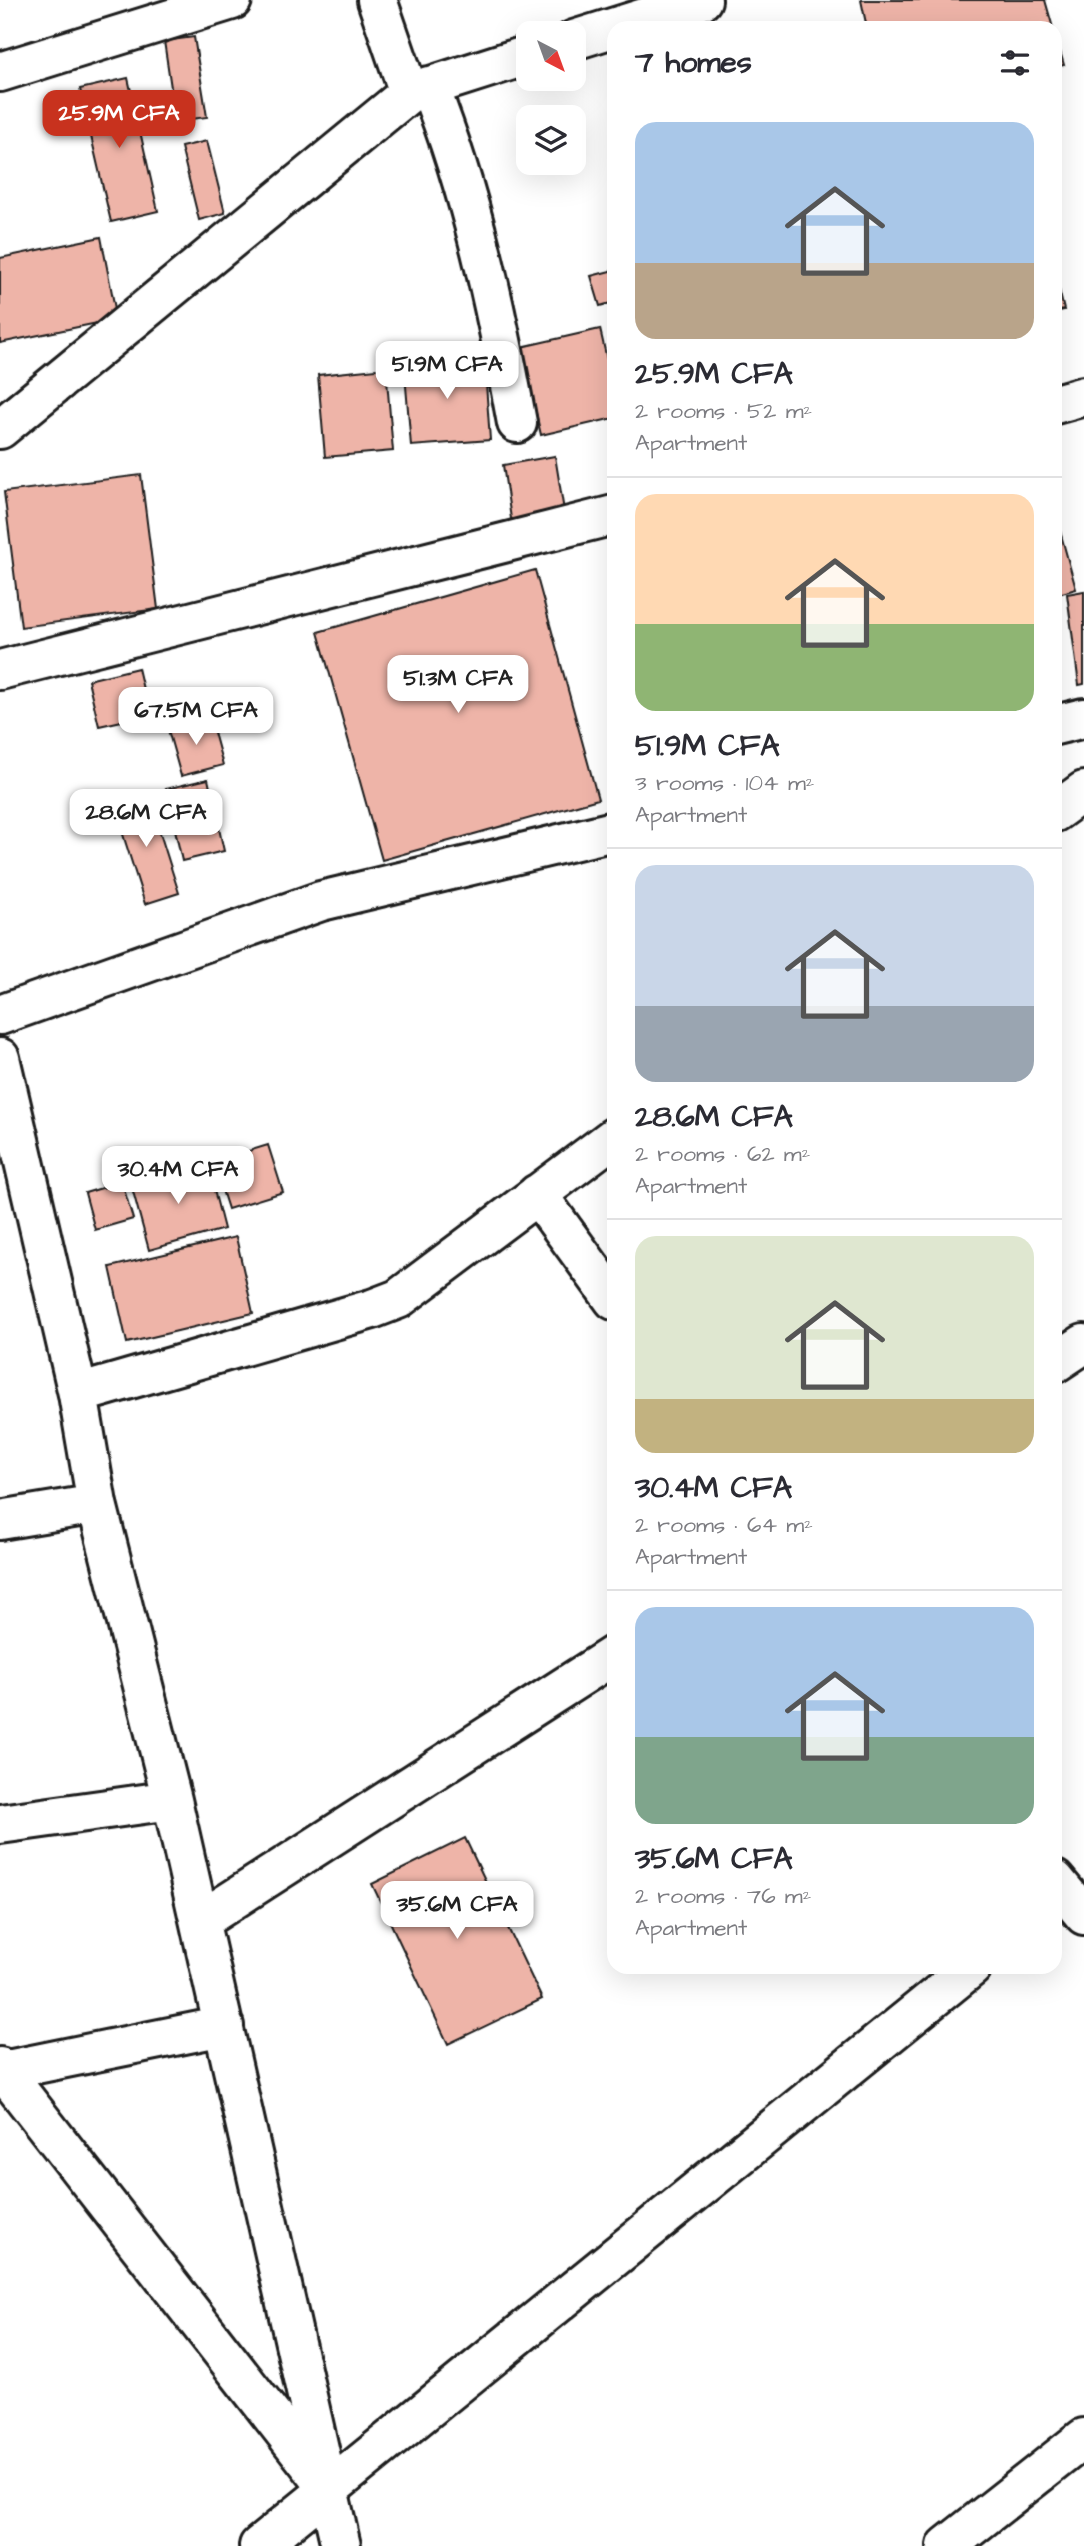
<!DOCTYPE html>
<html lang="en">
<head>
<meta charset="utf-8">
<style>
  :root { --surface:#fff; --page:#f2f2f3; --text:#2b2b33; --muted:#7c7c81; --line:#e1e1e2; --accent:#c8321e }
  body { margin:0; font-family:"Architects Daughter",sans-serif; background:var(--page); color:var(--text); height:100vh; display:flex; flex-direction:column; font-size:26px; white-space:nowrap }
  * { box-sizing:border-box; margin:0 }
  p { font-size:23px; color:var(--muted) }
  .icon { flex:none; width:38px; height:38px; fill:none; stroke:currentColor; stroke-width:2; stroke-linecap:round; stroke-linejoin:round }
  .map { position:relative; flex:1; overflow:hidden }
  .sheet { position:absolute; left:607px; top:21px; width:455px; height:1953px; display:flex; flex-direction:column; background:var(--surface); border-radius:21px; box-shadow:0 7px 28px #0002 }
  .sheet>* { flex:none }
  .needle { width:46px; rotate:139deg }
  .buttons { position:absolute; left:516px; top:21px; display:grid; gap:14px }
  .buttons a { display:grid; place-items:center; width:70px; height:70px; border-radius:14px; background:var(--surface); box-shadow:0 7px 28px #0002; font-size:35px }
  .price { position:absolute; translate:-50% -60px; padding:0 16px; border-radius:14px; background:#fff; color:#222; font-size:23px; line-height:46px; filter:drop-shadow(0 2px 4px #0008) }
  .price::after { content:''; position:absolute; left:50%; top:42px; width:21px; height:16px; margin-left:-10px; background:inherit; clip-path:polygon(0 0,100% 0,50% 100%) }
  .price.current { background:var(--accent); color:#fff }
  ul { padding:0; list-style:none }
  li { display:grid; align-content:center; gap:14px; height:371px; padding:0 28px }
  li+li { border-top:2px solid var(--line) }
  li span { display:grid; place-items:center; height:217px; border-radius:21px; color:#555 }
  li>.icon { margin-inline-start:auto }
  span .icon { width:126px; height:126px; fill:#fffc; stroke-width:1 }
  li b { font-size:30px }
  h2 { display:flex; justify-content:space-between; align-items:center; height:84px; padding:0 28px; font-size:30px }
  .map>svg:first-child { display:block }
</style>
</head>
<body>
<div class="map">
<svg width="1084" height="2546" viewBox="0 0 1084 2546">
  <rect width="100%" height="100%" fill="#fff"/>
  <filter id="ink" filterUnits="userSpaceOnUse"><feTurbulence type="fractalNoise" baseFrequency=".0143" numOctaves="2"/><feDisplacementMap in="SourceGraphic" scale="14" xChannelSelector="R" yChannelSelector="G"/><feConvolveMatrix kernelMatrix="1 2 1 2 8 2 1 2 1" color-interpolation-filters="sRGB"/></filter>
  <g filter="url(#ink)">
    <path fill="#eeb4a8" stroke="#1c1c1c" stroke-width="2" d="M861,0H1045L1053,28H867Z
      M1055,34L1064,65L1055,67Z
      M194,37L207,117L176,121L164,41Z
      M128,78L158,211L111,222L80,89Z
      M207,141L225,213L199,220L181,147Z
      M101,237L117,319L0,343V258Z
      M614,270V302L600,306L591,276Z
      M1055,273L1064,310L1055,312Z
      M600,329L614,390V418L541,435L521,347Z
      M484,356L490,440L411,446L404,362Z
      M386,368L393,451L325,457L318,375Z
      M555,456L566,523L513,532L503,465Z
      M141,475L158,609L21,627L4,492Z
      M1055,513L1076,589L1055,595Z
      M535,570L598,799L382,860L318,632Z
      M1084,591V684L1079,685L1067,594Z
      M138,668L149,715L99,726L88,680Z
      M210,718L223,765L181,776L168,730Z
      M208,779L224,851L182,861L166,789Z
      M148,795L179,893L145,904L114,806Z
      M268,1145L283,1192L228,1209L213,1162Z
      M207,1163L224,1229L149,1250L131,1184Z
      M122,1182L133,1219L95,1230L85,1193Z
      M236,1237L253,1313L127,1343L110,1267Z
      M465,1838L542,1999L448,2044L372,1884Z"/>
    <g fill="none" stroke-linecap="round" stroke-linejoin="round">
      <g stroke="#1c1c1c" stroke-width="44">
        <path id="minor" d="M377,0L409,93
          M574,40L702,0
          M0,72L232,0
          M429,86C472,194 496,309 517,423
          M1055,404L1084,396
          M0,429L409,93L528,55
          M0,670L614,515
          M1055,725L1084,718
          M1055,812L1084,791
          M0,1015L321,901L614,831
          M0,1058L78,1394L97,1504L172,1800L341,2546
          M537,1194L614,1300
          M1055,1363L1084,1344
          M78,1394L372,1309L398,1299L614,1137
          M0,1520L97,1504
          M0,1824L172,1800
          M1055,1880L1084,1915
          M200,1921L614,1655
          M0,2067L321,2479
          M2,2071L224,2026
          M259,2546L972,1967
          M947,2546L1084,2438"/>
      </g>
      <use href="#minor" stroke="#fff" stroke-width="38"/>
    </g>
  </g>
</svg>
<div class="buttons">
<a><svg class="needle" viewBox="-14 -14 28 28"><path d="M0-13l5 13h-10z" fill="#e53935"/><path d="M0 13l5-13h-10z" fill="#7c7c81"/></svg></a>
<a><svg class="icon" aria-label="layers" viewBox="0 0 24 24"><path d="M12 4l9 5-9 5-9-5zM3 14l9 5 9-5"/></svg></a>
</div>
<b class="price current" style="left:119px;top:150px">25.9M CFA</b>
<b class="price" style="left:447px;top:401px">51.9M CFA</b>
<b class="price" style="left:458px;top:715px">51.3M CFA</b>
<b class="price" style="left:196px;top:747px">67.5M CFA</b>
<b class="price" style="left:146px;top:849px">28.6M CFA</b>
<b class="price" style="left:178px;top:1206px">30.4M CFA</b>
<b class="price" style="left:457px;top:1941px">35.6M CFA</b>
<section class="sheet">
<h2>7 homes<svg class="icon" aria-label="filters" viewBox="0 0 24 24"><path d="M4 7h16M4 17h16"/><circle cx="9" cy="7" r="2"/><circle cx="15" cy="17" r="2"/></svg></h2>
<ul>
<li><span style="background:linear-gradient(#a9c7e8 65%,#b9a48a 0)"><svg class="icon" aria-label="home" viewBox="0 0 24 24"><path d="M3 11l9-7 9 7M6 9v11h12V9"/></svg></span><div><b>25.9M CFA</b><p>2 rooms · 52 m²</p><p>Apartment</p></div></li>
<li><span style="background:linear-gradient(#ffd9b3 60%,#8fb573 0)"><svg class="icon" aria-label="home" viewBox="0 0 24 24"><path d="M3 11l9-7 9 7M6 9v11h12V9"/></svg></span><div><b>51.9M CFA</b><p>3 rooms · 104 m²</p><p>Apartment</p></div></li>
<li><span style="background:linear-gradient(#c9d6e8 65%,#9aa5b1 0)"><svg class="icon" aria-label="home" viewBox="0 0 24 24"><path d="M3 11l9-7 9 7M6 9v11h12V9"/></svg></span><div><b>28.6M CFA</b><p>2 rooms · 62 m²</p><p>Apartment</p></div></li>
<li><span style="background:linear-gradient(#dfe7d0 75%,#c2b280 0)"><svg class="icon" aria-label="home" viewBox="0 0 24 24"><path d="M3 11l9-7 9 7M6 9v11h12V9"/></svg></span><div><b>30.4M CFA</b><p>2 rooms · 64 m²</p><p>Apartment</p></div></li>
<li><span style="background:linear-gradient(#a9c7e8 60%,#7fa58c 0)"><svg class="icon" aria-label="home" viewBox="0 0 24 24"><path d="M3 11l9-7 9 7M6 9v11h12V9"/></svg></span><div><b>35.6M CFA</b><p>2 rooms · 76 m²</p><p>Apartment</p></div></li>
</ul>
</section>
</div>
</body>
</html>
